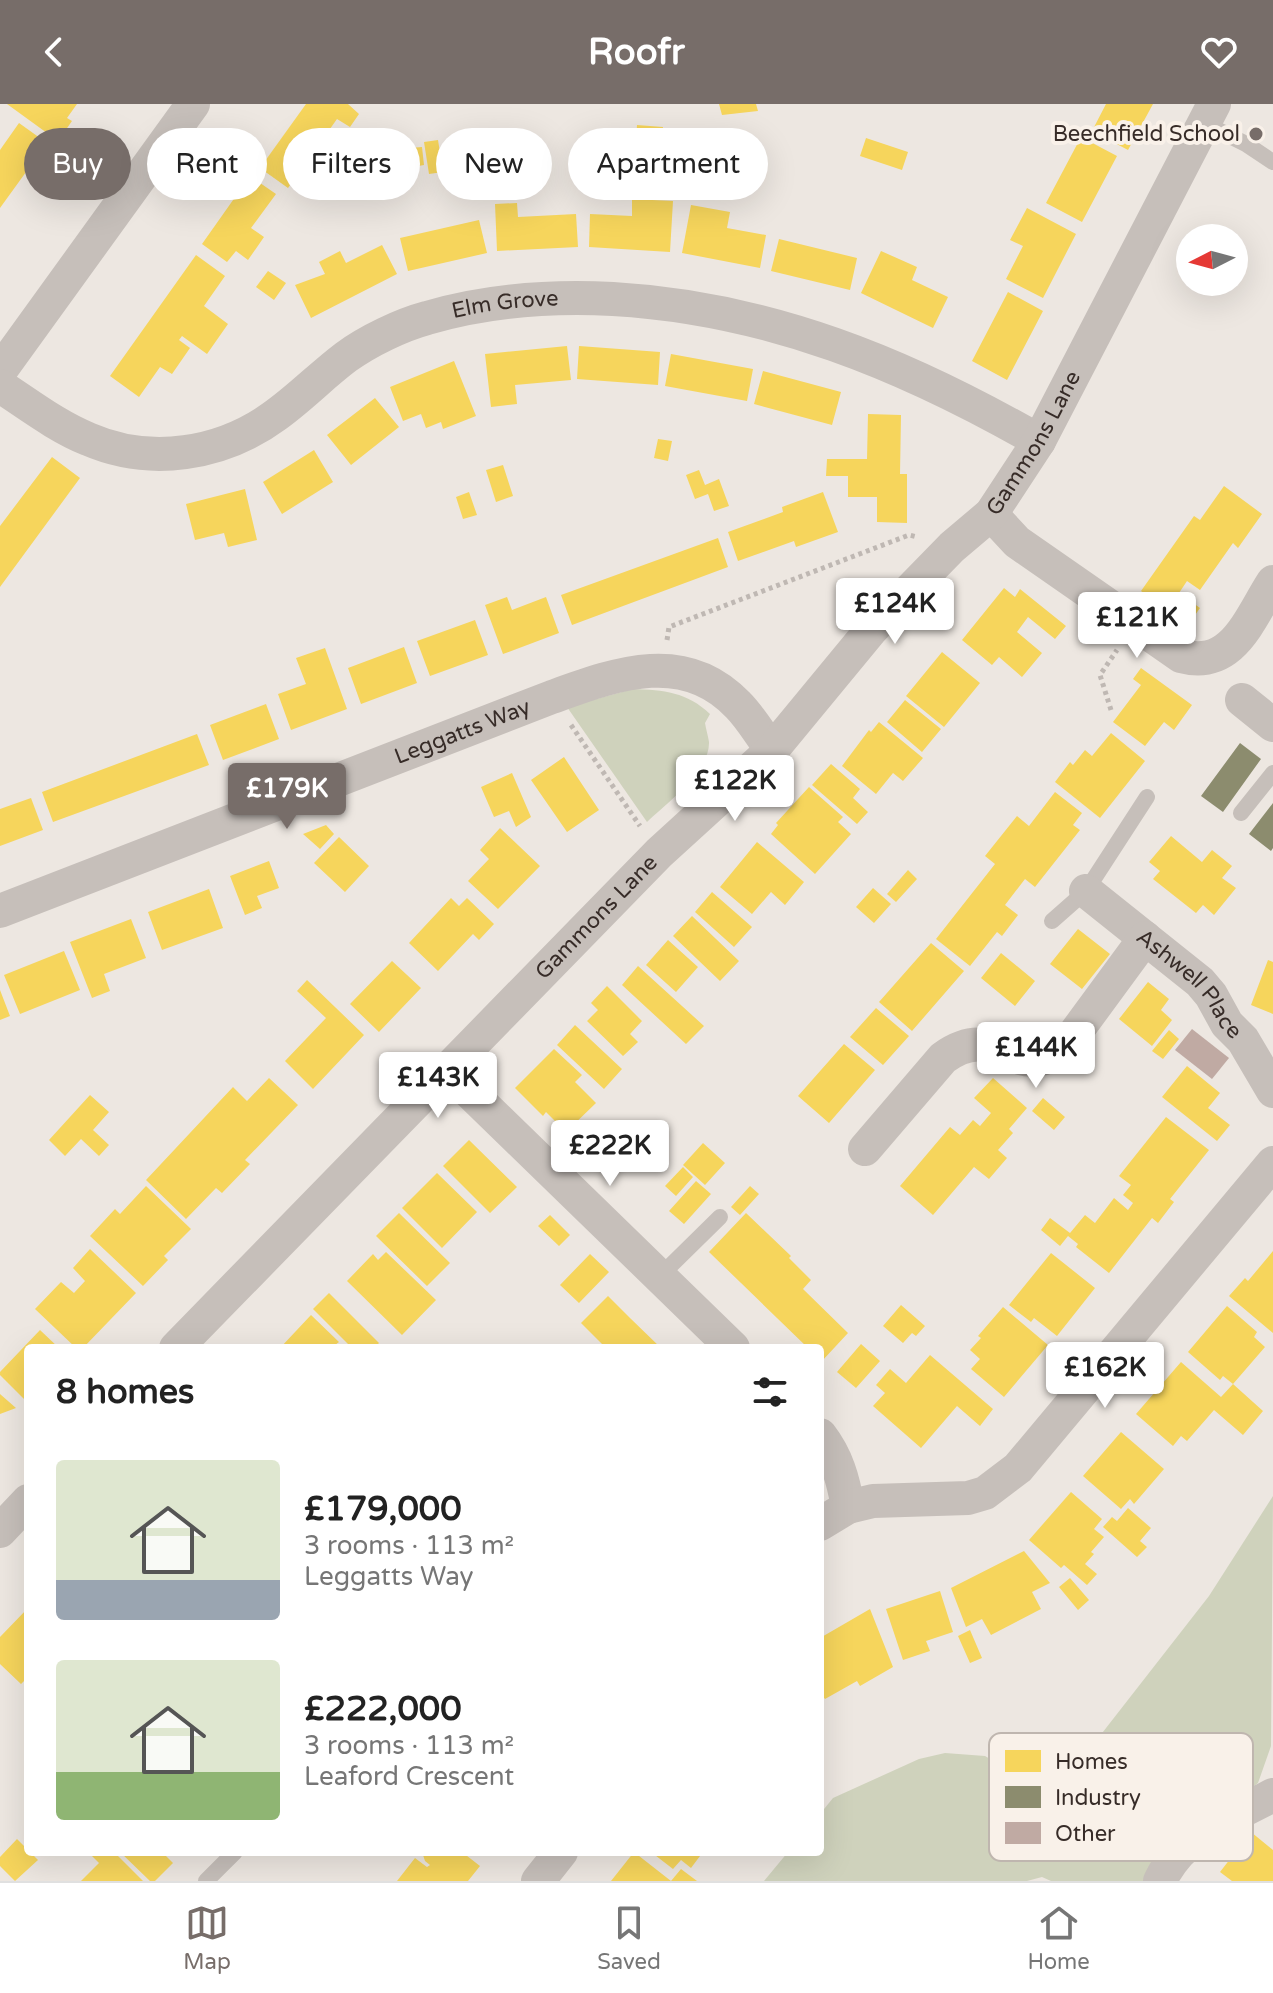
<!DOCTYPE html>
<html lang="en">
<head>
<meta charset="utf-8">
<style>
  :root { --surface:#fff; --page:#f2f2f2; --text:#222; --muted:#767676; --line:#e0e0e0; --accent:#776d69 }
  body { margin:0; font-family:"Varela Round",sans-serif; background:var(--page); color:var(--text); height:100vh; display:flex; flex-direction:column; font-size:30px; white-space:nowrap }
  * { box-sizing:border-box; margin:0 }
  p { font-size:26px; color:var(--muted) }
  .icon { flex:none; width:44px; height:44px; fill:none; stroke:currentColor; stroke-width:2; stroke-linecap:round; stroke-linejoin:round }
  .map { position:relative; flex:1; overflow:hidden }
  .drawer { position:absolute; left:24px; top:1240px; width:800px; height:512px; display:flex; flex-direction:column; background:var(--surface); border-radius:8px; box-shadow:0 8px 32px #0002 }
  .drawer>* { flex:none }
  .top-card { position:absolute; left:24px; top:24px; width:800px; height:72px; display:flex; gap:16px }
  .needle { width:52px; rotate:264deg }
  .tools { position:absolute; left:1176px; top:120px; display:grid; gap:16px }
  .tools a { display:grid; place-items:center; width:72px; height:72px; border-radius:50%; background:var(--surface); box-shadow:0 8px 32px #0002; font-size:40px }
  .price { position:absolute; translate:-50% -68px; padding:0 18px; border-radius:8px; background:#fff; color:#222; font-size:26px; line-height:52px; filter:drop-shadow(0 2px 4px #0008) }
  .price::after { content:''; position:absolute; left:50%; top:48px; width:24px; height:18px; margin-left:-12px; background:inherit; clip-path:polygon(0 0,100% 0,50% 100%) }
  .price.active { background:var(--accent); color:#fff }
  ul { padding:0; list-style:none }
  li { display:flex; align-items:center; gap:24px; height:200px; padding:0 32px }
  li span { display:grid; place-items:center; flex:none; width:224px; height:160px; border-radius:8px; color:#555 }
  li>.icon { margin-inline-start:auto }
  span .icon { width:96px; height:96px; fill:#fffc; stroke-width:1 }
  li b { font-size:34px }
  h2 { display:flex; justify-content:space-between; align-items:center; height:96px; padding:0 32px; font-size:34px }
  .chip { padding:0 28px; border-radius:36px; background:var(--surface); box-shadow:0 8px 32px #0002; font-size:28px; line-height:72px }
  .chip.active { background:var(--accent); color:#fff }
  header { display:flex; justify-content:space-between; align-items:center; height:104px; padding:0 32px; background:var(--accent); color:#fff; font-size:36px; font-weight:800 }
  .tab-bar { display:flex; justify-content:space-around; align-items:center; height:112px; border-top:2px solid var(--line); background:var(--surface); font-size:22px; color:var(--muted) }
  .tab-bar a { display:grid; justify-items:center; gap:4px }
  .tab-bar .active { color:var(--accent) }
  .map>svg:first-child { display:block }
</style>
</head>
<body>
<header><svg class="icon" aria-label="back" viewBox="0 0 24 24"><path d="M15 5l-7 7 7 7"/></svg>Roofr<svg class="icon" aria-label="heart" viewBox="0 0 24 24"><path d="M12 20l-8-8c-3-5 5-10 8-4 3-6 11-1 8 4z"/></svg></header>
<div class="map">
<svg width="1273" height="1777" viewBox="0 0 1273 1777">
  <rect width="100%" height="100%" fill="#ede7e1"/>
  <path fill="#cfd2bc" d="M633,585C664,586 687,588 710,610L705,619C706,625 708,632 709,638C710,667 666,700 647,718L567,603Z
    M1273,1392L1271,1642L1258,1679L1150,1762L1143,1777H1051L1042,1773L1027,1777H764L788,1748H820V1710L833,1694L919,1655L945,1649L985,1652L1053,1692L1209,1492Z"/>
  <path fill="#f6d55c" d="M7,0H77L67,14L72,17L58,37Z
    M306,0H348L359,10L350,23L337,15L288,84L260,64Z
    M719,0H756L758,7L722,11Z
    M1106,0H1153L1128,46L1092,27Z
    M19,19L47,39L0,104V46Z
    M637,21L663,23L659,70L634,68Z
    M1081,33L1117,52L1082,118L1046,99Z
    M866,34L908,48L902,66L860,52Z
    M438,36L443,68L429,70L424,38Z
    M422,43L424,61L413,63L410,44Z
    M250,72L276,90L251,124L264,133L248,156L236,147L227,158L202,140Z
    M632,95L673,97L670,148L589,143L590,110L632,112Z
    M517,99L518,113L576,110L578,143L497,147L495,100Z
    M691,101L730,108L727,124L766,131L760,164L682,149Z
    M1027,104L1076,130L1043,194L1006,175L1023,142L1010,136Z
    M479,116L487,149L408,167L400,134Z
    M779,135L857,154L850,186L771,167Z
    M382,141L397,170L311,214L295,181L325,170L319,158L340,147L346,159Z
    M881,147L917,163L912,176L948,193L933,224L861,189Z
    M196,151L225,172L204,202L228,220L207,250L182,232L179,236L190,244L172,270L160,263L139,293L110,272Z
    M268,167L286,179L274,196L256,183Z
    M1008,188L1043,207L1007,276L972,257Z
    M567,242L571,276L515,281L517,300L491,303L485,250Z
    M579,242L660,248L658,281L577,275Z
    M671,250L753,265L747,297L665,282Z
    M454,257L476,312L443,325L441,318L426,324L421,310L403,317L390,283Z
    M763,267L841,288L832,321L754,300Z
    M375,294L399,323L351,361L327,331Z
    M868,310L901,311L900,370H907V419L877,418V393H848V372H826L827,355H867Z
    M658,335L672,337L668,357L654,354Z
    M314,346L333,378L282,410L263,378Z
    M52,353L80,374L0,483V422Z
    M503,361L513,392L496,398L486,366Z
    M699,366L705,381L719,375L729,402L714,407L708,390L695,395L686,371Z
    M1224,382L1262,410L1238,444L1233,439L1200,486L1187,477L1179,489L1200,504L1193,514L1183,507L1178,514L1141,487L1194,412L1200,416Z
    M245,385L257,436L228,443L224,429L195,436L186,400Z
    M469,388L477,411L463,415L456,393Z
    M823,388L838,428L796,443L794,437L738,457L728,428L783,408L782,403Z
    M718,434L728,463L572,521L561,491Z
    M1004,484L1015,493L1020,485L1066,522L1055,535L1028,513L1017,528L1042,549L1022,573L999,553L992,561L962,536Z
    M507,493L512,506L546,493L559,529L503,550L485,501Z
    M475,516L488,551L430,572L417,537Z
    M404,543L417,579L361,600L348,564Z
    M325,544L347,605L291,626L278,590L306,580L296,554Z
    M942,548L980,579L944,623L906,592Z
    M1141,564L1192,601L1174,626L1164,618L1145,642L1113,618L1141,581L1133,575Z
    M905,596L941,625L922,648L887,618Z
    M266,600L279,635L223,656L210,621Z
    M879,618L923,654L903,677L893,669L876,690L842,662L869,626L871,628Z
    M1111,629L1145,657L1100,714L1055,678L1070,658L1073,661L1085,646L1092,652Z
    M197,630L209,661L53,718L42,688Z
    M564,653L599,706L567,728L531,676Z
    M831,660L860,685L853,694L868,708L857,720L812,681Z
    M512,669L531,713L516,723L509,707L494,713L481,683Z
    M809,683L843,713L838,718L851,730L815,770L771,730L778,721L776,719Z
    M1055,688L1082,709L1073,721L1080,726L1035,783L1025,775L1005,801L1018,811L1002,832L997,828L970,862L936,835L995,760L985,752L1017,712L1029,722Z
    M31,694L43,726L0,742V705Z
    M326,721L334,730L320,745L303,730Z
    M500,724L540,762L498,805L468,777L489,755L480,746Z
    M1171,732L1202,758L1212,746L1232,762L1222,774L1236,784L1214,811L1203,801L1196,809L1153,775L1160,767L1149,758Z
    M339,733L369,762L345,788L314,759Z
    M757,738L804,778L785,801L771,788L752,810L720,783Z
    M269,757L279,784L257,792L262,804L245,811L230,772Z
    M908,766L917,775L896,798L887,790Z
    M873,784L891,800L874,819L856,803Z
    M209,785L223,824L162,846L148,808Z
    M712,788L752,823L734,843L695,808Z
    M451,794L459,802L467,794L494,820L479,836L473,830L438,867L409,839Z
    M692,812L739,857L720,877L673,832Z
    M131,815L146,854L104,870L110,887L92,894L70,838Z
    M1078,825L1110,850L1082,885L1050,860Z
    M668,836L698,863L676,888L646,861Z
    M931,839L964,867L912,927L879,898Z
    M64,847L80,886L20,910L4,871Z
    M1001,849L1035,877L1015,902L981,874Z
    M1268,856L1273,858V910L1251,901Z
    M392,857L421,884L379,928L350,900Z
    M638,862L704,922L686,940L622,881Z
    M307,876L364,931L313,985L285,957L326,914L297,887Z
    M1148,878L1169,895L1161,906L1172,916L1152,942L1119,915Z
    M607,882L642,917L630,930L638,938L623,952L587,917L598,906L591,899Z
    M0,886L10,912L0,916Z
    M876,904L909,932L883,961L850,933Z
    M575,921L622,965L604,985L557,941Z
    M1169,926L1179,935L1163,955L1152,947Z
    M844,940L875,966L829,1019L798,992Z
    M554,945L582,971L575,978L596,999L566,1028L546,1008L543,1012L515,984Z
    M1187,962L1220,989L1208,1004L1230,1021L1217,1037L1162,993Z
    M269,974L298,1001L245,1056L250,1060L222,1089L216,1084L186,1115L146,1076L233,983L247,997Z
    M993,974L1027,1004L1009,1025L1013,1029L998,1046L1007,1054L989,1075L974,1063L933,1111L900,1082L950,1023L960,1031L973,1016L980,1022L991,1009L974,994Z
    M90,991L109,1008L93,1026L109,1041L99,1052L81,1035L65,1052L49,1036Z
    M1043,994L1065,1013L1054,1026L1032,1007Z
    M1166,1013L1209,1046L1170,1095L1174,1098L1158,1119L1152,1114L1109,1169L1076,1143L1078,1140L1068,1132L1060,1142L1041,1126L1050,1114L1070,1129L1085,1111L1095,1119L1114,1094L1128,1106L1133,1099L1123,1091L1131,1081L1119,1072Z
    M469,1036L517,1083L490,1109L443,1062Z
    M703,1039L725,1059L705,1081L683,1061Z
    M683,1063L693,1073L676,1092L665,1082Z
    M437,1069L477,1108L442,1144L402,1104Z
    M696,1077L711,1090L684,1120L669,1107Z
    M146,1082L191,1125L164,1152L168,1156L143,1182L90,1132L115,1105L120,1110Z
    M750,1082L759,1090L740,1111L731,1103Z
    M399,1109L450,1159L427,1182L376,1132Z
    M746,1109L791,1152L789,1154L811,1176L803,1185L848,1229L822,1257L820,1244H808L709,1148Z
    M550,1111L570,1131L559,1142L538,1122Z
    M90,1145L136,1189L83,1244H76L35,1205L61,1178L74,1189L85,1177L73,1164Z
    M1273,1147V1229L1229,1192L1245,1174L1248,1177Z
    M386,1148L436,1196L402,1231L347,1177L373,1150L378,1156Z
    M1051,1149L1095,1184L1057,1232L1034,1214L1031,1218L1009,1201Z
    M590,1150L609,1168L579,1199L560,1181Z
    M329,1189L379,1239L374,1244H352L313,1205Z
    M608,1192L630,1214L661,1244H606L581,1219Z
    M901,1201L925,1222L916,1232L912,1229L903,1239L883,1222Z
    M1227,1202L1257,1228L1254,1233L1265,1243L1233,1280L1223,1272L1220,1276L1188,1248Z
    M1003,1203L1048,1241L1004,1293L971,1265L980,1255L970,1246L981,1234L978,1232Z
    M311,1211L339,1238L335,1241L338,1244H280Z
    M40,1226L59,1244H28L26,1297L0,1271V1268Z
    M861,1240L880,1257L856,1284L837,1268Z
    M930,1251L993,1305L980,1322L957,1302L921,1344L873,1302L885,1289L876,1281L890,1265L906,1279Z
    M1181,1258L1221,1293L1233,1280L1263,1307L1243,1331L1214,1306L1187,1337L1181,1332L1173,1342L1136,1310Z
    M0,1290L16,1304L0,1310Z
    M1121,1328L1164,1365L1134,1400L1130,1395L1121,1405L1083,1372Z
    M1071,1388L1102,1415L1094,1425L1104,1433L1091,1448L1094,1450L1085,1460L1097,1470L1087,1481L1064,1461L1061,1464L1029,1436Z
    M1128,1404L1151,1424L1140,1437L1147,1443L1137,1453L1103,1423L1112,1413L1117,1417Z
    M1024,1447L1050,1479L1032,1488L1041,1505L991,1531L982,1515L966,1523L951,1484Z
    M1070,1474L1089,1496L1078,1506L1059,1483Z
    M940,1487L953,1528L926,1537L930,1547L903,1556L886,1505Z
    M28,1504V1573L21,1580L0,1560V1533Z
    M870,1505L893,1563L860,1582L857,1577L825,1595L820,1589V1534Z
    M970,1526L982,1554L970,1559L958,1532Z
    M1251,1728L1273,1746V1777H1232L1220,1768Z
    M17,1735L38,1756L15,1777L0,1762V1753Z
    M94,1748H114L143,1777H81L99,1759L91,1751Z
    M120,1748H167L165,1751L173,1759L155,1777H150Z
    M422,1748H462L480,1762L468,1777H397L415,1754L427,1763L430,1761L425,1757Z
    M634,1748L671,1777H611Z
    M651,1748H703L691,1764L681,1756L673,1765Z
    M681,1765L697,1777H671Z"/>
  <path fill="#8c8c6e" d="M1240,639L1261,655L1223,708L1201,692Z
    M1273,699V744L1271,747L1249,730Z"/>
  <path fill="#c0aaa3" d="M1192,925L1229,954L1212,975L1175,946Z"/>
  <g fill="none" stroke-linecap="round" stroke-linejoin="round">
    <path stroke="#bfb8b3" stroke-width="5" stroke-dasharray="4 4" stroke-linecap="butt" d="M667,536L669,523L909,431L917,433
      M1111,606L1100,571L1117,546
      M571,621L640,722"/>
    <path stroke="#c6bfba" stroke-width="16" d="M1204,19L1246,40L1273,58
      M1241,709L1273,669
      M1052,817L1086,787L1147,693
      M659,1173L720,1113
      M206,1777L235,1748"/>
    <g stroke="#c6bfba" stroke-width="34">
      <path d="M0,267L193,0"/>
      <path id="s1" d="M0,282C28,300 56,322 88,335C150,362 222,351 276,311C301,293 322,271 346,253C368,237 401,221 427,214C487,196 551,192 613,195C769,204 905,260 1039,337"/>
      <path d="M991,410L1017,438L1181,552C1233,566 1249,515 1273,478"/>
      <path d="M1242,596L1273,621"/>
      <path id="s2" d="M1086,787L1200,878L1211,891L1227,920L1243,936L1273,987"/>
      <path id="s3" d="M0,807L552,593C616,570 684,544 738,601C751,614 761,632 772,646"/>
      <path d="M446,965L733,1244"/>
      <path d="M865,1045L943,954C1000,913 1011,983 1065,943L1145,834"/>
      <path id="s4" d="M176,1244L659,749L772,646L871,526L952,443L991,410L1039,337L1214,0"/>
      <path d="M820,1331C837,1353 843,1375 848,1403L820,1420"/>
      <path d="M848,1403L873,1397L968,1394L985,1389L1018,1364L1273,1059"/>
      <path d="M0,1427L28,1397"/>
      <path d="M538,1777L561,1748"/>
      <path d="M1160,1777C1183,1729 1229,1715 1273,1691"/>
    </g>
  </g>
  <circle fill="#776d69" stroke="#f9f1e9" stroke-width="3" cx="1256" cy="30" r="8"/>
  <g text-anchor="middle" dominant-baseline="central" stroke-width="8" stroke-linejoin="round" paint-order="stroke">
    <g font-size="22" fill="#372c28" stroke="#f9f1e9" text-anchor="end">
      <text x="1240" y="30">Beechfield School</text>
    </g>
    <g font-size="22" fill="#372c28" stroke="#f9f1e9">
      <text stroke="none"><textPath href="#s1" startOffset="562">Elm Grove</textPath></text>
      <text stroke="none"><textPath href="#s4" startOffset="1250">Gammons Lane</textPath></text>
      <text stroke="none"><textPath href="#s3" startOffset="496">Leggatts Way</textPath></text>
      <text stroke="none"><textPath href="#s4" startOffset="602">Gammons Lane</textPath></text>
      <text stroke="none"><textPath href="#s2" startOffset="140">Ashwell Place</textPath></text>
    </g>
  </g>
  <rect x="989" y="1629" width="264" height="128" rx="12" fill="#f9f1e9" stroke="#bfb6af" stroke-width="2"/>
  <rect x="1005" y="1646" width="36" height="22" fill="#f6d55c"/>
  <rect x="1005" y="1682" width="36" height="22" fill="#8c8c6e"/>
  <rect x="1005" y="1718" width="36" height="22" fill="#c0aaa3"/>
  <g font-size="22" fill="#372c28">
    <text x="1055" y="1665">Homes</text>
    <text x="1055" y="1701">Industry</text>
    <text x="1055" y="1737">Other</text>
  </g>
</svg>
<div class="tools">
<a><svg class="needle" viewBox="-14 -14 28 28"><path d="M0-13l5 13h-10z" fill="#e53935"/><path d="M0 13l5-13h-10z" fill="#767676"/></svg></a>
</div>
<b class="price" style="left:895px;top:542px">£124K</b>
<b class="price" style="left:1137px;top:556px">£121K</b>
<b class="price" style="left:735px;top:719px">£122K</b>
<b class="price active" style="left:287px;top:727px">£179K</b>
<b class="price" style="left:1036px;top:986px">£144K</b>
<b class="price" style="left:438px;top:1016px">£143K</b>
<b class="price" style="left:610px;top:1084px">£222K</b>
<b class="price" style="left:1105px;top:1306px">£162K</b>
<div class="top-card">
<a class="chip active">Buy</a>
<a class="chip">Rent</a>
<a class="chip">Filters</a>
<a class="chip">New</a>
<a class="chip">Apartment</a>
</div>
<section class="drawer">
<h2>8 homes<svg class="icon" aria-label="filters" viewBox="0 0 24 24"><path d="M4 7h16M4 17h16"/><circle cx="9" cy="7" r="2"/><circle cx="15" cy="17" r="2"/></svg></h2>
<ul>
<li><span style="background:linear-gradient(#dfe7d0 75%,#9aa5b1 0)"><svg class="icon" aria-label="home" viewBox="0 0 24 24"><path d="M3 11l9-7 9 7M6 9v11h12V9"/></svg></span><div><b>£179,000</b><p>3 rooms · 113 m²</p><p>Leggatts Way</p></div></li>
<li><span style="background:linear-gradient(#dfe7d0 70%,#8fb573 0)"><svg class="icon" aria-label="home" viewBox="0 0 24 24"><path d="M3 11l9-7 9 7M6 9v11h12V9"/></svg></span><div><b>£222,000</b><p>3 rooms · 113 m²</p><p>Leaford Crescent</p></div></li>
</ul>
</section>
</div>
<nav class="tab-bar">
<a class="active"><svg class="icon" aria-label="map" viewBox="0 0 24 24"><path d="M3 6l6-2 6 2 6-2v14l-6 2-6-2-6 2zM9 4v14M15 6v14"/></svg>Map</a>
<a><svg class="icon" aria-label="saved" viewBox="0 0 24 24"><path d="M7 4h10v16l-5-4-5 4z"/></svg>Saved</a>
<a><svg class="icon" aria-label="home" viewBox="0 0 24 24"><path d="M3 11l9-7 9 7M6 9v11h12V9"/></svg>Home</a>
</nav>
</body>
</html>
